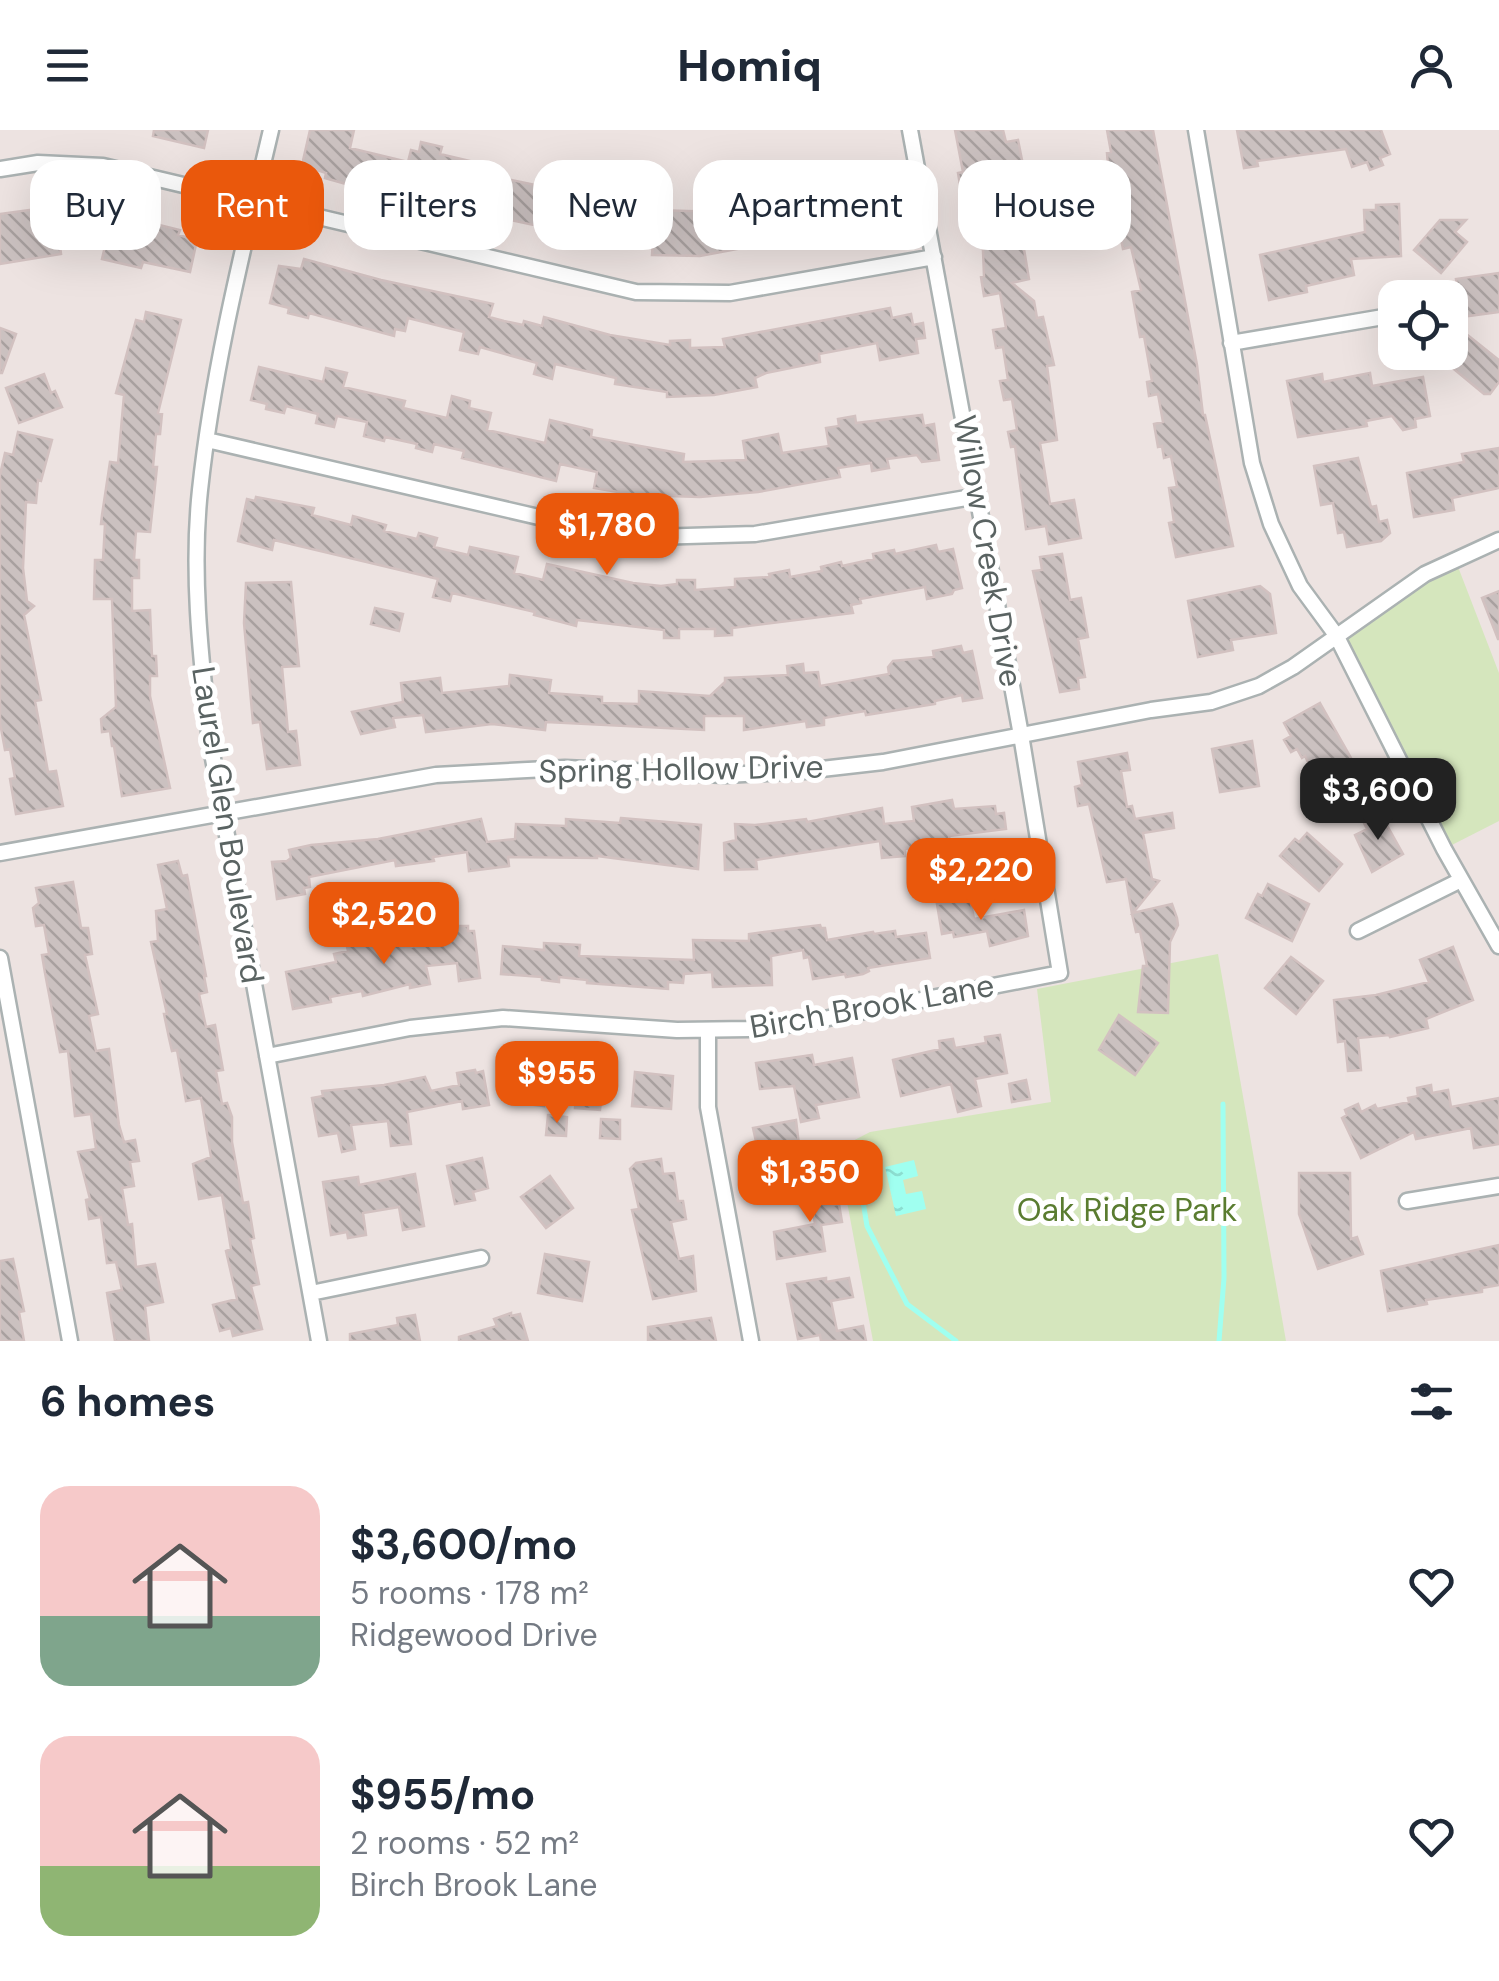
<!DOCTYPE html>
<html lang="en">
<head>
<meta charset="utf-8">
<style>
  :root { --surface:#fff; --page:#f2f2f3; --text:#1f2937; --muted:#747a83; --accent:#ea580c }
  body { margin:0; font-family:"DM Sans",sans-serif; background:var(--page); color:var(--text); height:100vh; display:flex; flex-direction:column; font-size:38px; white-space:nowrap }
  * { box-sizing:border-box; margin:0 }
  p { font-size:32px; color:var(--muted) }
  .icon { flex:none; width:55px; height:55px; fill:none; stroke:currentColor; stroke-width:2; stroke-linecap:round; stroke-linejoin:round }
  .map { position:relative; height:1211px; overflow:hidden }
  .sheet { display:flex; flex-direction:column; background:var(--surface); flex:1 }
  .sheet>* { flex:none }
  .guide { position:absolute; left:30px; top:30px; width:1440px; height:90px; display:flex; gap:20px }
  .controls { position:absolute; left:1378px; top:150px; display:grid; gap:20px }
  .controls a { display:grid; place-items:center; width:90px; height:90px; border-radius:20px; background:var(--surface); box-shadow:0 10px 40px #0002; font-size:50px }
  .price { position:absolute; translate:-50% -85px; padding:0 22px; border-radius:20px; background:var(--accent); color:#fff; font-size:32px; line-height:65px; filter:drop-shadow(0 2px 5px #0008) }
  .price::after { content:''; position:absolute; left:50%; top:60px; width:30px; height:22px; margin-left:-15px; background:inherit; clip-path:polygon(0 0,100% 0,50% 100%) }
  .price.active { background:#222; color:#fff }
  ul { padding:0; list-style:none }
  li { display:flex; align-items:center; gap:30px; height:250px; padding:0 40px }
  li span { display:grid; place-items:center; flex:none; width:280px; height:200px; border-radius:30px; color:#555 }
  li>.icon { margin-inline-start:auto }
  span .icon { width:120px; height:120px; fill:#fffc; stroke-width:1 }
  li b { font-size:42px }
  h2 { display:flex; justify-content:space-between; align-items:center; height:120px; padding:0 40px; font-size:42px }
  .chip { padding:0 35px; border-radius:30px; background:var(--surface); box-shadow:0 10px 40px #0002; font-size:35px; line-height:90px }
  .chip.active { background:var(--accent); color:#fff }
  header { display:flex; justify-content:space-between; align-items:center; height:130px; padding:0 40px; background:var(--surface); font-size:45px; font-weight:800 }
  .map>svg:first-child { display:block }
</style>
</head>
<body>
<header><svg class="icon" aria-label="menu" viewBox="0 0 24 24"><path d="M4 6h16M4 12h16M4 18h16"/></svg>Homiq<svg class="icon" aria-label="person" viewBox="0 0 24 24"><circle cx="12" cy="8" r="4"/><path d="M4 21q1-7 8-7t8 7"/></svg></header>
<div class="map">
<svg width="1499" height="1211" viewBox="0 0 1499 1211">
  <defs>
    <pattern id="water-ripples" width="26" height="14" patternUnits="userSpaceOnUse" patternTransform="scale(2.5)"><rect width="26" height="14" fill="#a0fff0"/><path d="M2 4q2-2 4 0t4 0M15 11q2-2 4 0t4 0" fill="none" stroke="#8cddd0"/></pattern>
    <pattern id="building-back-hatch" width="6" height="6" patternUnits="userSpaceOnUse" patternTransform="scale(2.5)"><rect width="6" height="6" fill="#cbc1c0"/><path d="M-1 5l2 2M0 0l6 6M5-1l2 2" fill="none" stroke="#a8a09f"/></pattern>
  </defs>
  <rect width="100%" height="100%" fill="#ede3e1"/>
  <path fill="#d5e6bd" d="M1455,429L1499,543V691L1444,719L1336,505Z
    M1218,824L1286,1211H873L842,1045L843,1016L870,1002L1051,972L1037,859Z"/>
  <path fill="url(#water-ripples)" d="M914,1030L918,1046L903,1050L906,1064L922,1061L926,1079L896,1086L885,1037Z"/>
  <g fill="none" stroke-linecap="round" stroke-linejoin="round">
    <path stroke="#a0fff0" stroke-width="5" d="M855,1023L867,1096L907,1174L956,1211
      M1219,1211L1224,1148L1223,974"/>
  </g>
  <path fill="url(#building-back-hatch)" stroke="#d2c1c0" stroke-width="2.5" d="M154,0H208L204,18L153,6Z
    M310,0H354L350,18L408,32L411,20L419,22L421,12L442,17L440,24L495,37L493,46L602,69L605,57L625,61L622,75L655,83V80L722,82L721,77L760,69L758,58L773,55L788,67L823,61L822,51L866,40L869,54L888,51L893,80L872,86L874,98L829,105V102L777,112L778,115L759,118L758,115L700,126L652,125L653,110L625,104L624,108L612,105L609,115L567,105V102L449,77L450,74L400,66L368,55L367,60L325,48L326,43L302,35Z
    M955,0H1003L1006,12L1018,10L1022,30L1009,33L1019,89L1023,97L1021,101L1029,149L1012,153L1034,171L1037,188L1043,187L1054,235L1047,236L1057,310L1040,313L1050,374L1074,370L1081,408L1049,414L1046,396L1026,399L1015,316L1011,317L1008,302L1017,300L1012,269L1004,270L1000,251L1008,250L1003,217L996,218L993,200L1006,198L1000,163L984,166L981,147L984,146L983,121L978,92L971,93L965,60L961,61L958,43L963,42Z
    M1107,0H1153L1197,235L1203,285H1205L1233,416L1176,427L1169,393L1174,392L1169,358L1177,357L1171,326L1164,328L1162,316L1158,317L1154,294L1163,292L1158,264L1149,266L1147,252L1152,251L1144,206L1140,207L1132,162L1141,160L1131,117L1123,119L1109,48L1107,23L1111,22Z
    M1237,0H1381L1390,24L1380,28L1383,35L1370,40L1367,32L1352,37L1346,19L1257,31L1258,36L1244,38Z
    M1399,74L1401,126L1351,129L1354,145L1306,156L1307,162L1269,170L1260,125L1365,102L1364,80H1376V75Z
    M59,76L87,79V82L119,85L180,100L178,105L197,110L190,142L143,132L141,138L102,129L106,112L71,108L60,116L61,124L0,134V84Z
    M1440,90H1466L1455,102L1467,112L1441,143L1414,120Z
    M304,129L381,150L493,174L489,187L504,191L523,195L524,191L542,196L544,187L610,205L670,215V211L690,210V218L725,217L723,209L890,178L892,188L911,184L913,195L923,193L925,208L916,209L918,223L880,230L877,213L819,224L820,232L766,243L755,248L757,257L714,265L667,267V262L615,254L616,248L555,234L552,249L534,244L537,233L480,217L478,224L460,220L464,202L408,188L405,201L395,199L394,206L309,183L308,188L288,183L289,178L270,173L279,136L301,139Z
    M1499,143V182L1461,187L1456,149Z
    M146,182L181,190L158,283L162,284L160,304H156L153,337H157L150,402L136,401L134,430H139V448H132V481L150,480L152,526H156L157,546H150V566L170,658L122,666L114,616H112L110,601L102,602L101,589L116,577L112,469H94L95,430H103L105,394H101L102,385L110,332L118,333L124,265L116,263L136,190L144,192Z
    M0,198L16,204L2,243H0Z
    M1465,203L1499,230V252L1490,264H1484L1443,230Z
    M259,237L323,252L326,238L347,243L343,257L405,271L403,278L447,288L452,266L470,271L469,278L491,283L487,300L545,313L550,290L592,300L591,307L684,324L683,332L746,330L743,311L778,304L782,323L829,316L826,298L839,296L838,289L855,286L856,293L922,285L924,296L934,294L939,330L922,332L917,325L887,329L889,338L872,341L871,333L838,338L840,347L758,362L700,367L636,365L594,358L597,342L560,334L556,351L462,328L464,321L434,314L432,322L416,318L417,314L385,307L384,311L364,306L367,292L337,286L334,297L316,293L318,284L286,276L284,283L266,279L267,274L251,270Z
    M1370,243L1372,256L1423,247L1430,286L1415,289L1416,297L1403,300L1392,286L1366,291L1367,296L1298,307L1287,251L1322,244L1323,252Z
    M44,244L51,263L55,261L62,277L19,293L6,258Z
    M18,302L52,310L41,351L38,350L36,373L26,372L23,438L27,471L34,476L24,485L41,570L35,571L41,603L48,642L56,641L63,676L16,684L10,649L15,648L10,619L5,620L0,593V345L5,323L13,325Z
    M1499,318V358L1452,368L1454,380L1414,387L1407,343L1464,332L1462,324Z
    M1358,328L1371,377L1376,376L1379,392L1387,390L1390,403L1381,411L1347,417L1344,402L1338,403L1333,373L1321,375L1314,336Z
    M256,367L314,378L312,385L351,395L353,386L386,395L384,401L417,409L419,403L437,408L434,417L468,425L470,417L518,427L514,443L543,450L547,434L633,453L661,456L677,454V450H695V460L735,457V449L770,447L769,444L789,440L790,447L822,441L821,437L841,432L842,436L874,429L873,424L894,420L895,424L936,415L938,422L953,419L962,458L954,460L952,464L927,469L925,457L860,469L861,473L851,475L853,483L732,498V505L715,506V499H679V508H664V500L577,490L576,496L534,485L535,482L452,463L450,471L433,467L438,449L274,410L272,420L238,411L247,369L255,371Z
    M1062,424L1070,470L1081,468L1088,507L1078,509L1085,547L1078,548L1079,559L1060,562L1033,441L1042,440L1040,427Z
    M291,452L299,536L282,537L288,602L296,601L300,635L267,639L260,592L253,593L244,493L246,453Z
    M1260,456L1270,464L1276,503L1231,510L1233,520L1198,527L1188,471Z
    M1499,461V509H1498L1482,468Z
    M375,478L403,484L399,501L371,494Z
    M961,516L963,523L972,521L982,568L963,571L962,565L935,571V574L866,585L865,581L824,588V595L807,597L806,591L744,600V586H704V600L546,592L545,600L492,594L426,602L423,585L393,588L395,597L361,604L352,582L403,572L401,553L440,548L442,563L509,556L510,545L551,550L549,563L602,567V573L639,574V561L710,566L725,552V548L788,545L787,536L803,534L804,543L818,542L820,556L889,544L888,537L893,531L934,527L933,521Z
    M1320,573L1364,651L1327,672L1305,626L1302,628L1297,619L1291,622L1284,610L1291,606L1284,593Z
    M1252,611L1259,656L1220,662L1212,619Z
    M1127,623L1130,640L1121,641L1127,677L1132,676L1135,689L1172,683L1174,698L1143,703L1152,749L1159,751L1133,783L1172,774L1177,788L1178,795L1170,812L1168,883L1138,882L1143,836H1147L1140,801L1136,802L1132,784L1126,749L1107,752L1089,674L1078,676L1075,657L1082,655L1078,632Z
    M952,670L954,679L995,676L996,684L1004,683L1006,699L949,706L950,711L905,719V726L882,728L880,711L756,730L757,739L725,740L724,713L736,710L735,694L755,695L806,689L807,692L882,678L884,694L914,691L912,677Z
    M1373,686L1384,690L1403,724L1372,742L1355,705L1367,699L1363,691Z
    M621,688L701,695L698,739L597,726V728L508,727L509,736L469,741L467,722L433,727L434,731L396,736L395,730L309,747L310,757L304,758L305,764L277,769L272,732L287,731L291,728L289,720L311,715L378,709L481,689L487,712L515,709L516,694L566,696V689L620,693Z
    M1307,703L1342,734L1319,761L1280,726L1295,709L1299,712Z
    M178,731L182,746L187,745L206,846H204L207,862L199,864L206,897L215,895L223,940L216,941L222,974L227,973L232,987V1012L243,1073L248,1072L254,1108L250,1109L259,1154L251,1156L262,1199L233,1206L231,1198L220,1201L213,1175L237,1169L226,1121L231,1119L222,1065L199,1069L193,1034L211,1027L201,968L186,971L177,920L172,921L169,908L164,884H167L151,812L158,811L156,781L167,779L158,735Z
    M73,752L81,798H88L92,824L85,825L98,884L89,886L96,921L109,919L119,995L124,1012L135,1010L139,1031L130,1032L134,1056L122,1058L128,1095L132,1094L136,1137L155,1134L163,1172L145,1176L149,1211H115L107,1163L122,1160L116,1132L107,1133L101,1087L89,1089L86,1070L90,1069L78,1022L96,1019L91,984L75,986L68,921L60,922L45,843L42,825L49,824L44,795L36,796L33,778L39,773L36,758Z
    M1268,754L1309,774L1292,811L1246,788L1258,764L1262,766Z
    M970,768L974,789L1024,780L1028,806L990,816L987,801L954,807L953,802L942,804L937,774Z
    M820,795L821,798H825L827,810L873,802L874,804L895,801L896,807L926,803L930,828L868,838L869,841L863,844L846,847L845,844L813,849L809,827L804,828L803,820L771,826L772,855L713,857L712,842L684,844L683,853L668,852V859L587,853V850L559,847V852L542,850V847L501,844L503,816L544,820V813L580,815L579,826L694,830L693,810L749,811V804Z
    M452,796H468V801H474L480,848L459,851L457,833L426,836L430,854L410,858V854L363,866L362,861L330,867L331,872L293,879L286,842L336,832L334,824L348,821L346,812L360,810L361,814L403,805L406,818L433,812L431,799Z
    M1453,817L1473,870L1426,889L1428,898L1390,907L1389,905L1358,908L1361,940L1348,941L1345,911L1338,912L1334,870L1376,865L1429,852L1420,830Z
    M1291,827L1323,851L1296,884L1265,858Z
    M1119,885L1158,913L1135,945L1099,920Z
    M1000,905L1007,943L975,949L981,976L958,982L951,954L901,966L893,930L940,919L939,911L953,909L955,918L986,913L985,907Z
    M812,925L814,935L852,928L859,967L816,975L819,988L801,992L794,956L760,959L756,933Z
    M531,933L548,935L544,976L518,973L521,940L530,941Z
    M475,940L476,943L483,941L489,975L463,979L462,971L407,982L411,1014L391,1016L388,991L351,995L355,1019L342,1022L338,1003L319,1006L312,968L323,966L322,961L384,955L425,947L431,961L459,955L457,943Z
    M579,940L604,942L600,980L575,978Z
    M635,942L673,946L671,979L632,976Z
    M1026,950L1030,969L1012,972L1009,954Z
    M1431,955L1432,963L1448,960L1451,977L1499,968V1014L1474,1018L1471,998L1416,1009L1414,1002L1361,1028L1342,988L1347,985L1345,980L1358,974L1361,982L1375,975L1377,979L1409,972L1408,968L1418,966L1417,958Z
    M548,985L567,987L566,1006L546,1005Z
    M601,989L620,990V1009L600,1008Z
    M796,990L802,1040L805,1039L807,1052L766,1059L761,1016H757L753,998Z
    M482,1028L488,1058L473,1062L475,1070L455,1074L447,1036Z
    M661,1029L663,1044L674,1043L678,1071H683L686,1089L671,1092L679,1129L693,1126L696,1161L653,1169L632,1080L639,1079L630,1039L636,1033Z
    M1299,1043H1350L1351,1109L1357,1107L1363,1124L1318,1139L1299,1084Z
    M415,1044L424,1096L403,1100L399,1077L363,1083L366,1105L348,1108L347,1102L331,1105L323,1052L358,1047L359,1055Z
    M550,1046L573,1078L546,1098L521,1067Z
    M828,1048L832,1075L839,1074L842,1092L821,1095L825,1121L777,1129L774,1102L815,1094L808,1051Z
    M1499,1115V1155L1482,1158V1162L1426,1170L1427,1174L1388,1181L1381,1141Z
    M545,1124L589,1132L582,1171L538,1163Z
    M13,1129L24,1181L19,1182L24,1211H0V1131Z
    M826,1148V1152L849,1148L853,1167L831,1171L837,1201L863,1196L866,1211H821L820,1205L798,1209L787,1154Z
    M511,1183V1186L520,1184L528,1211H459V1207L497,1196L494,1189Z
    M415,1185L420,1211H350V1204L398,1195L397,1188Z
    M711,1188L716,1211H648V1197Z"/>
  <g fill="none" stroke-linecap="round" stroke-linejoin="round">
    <g stroke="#abb2b2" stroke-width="19">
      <path id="minor" d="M271,0C243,119 213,238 200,360C191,444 201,529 210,612L319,1211
        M1196,0L1252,333L1271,394L1300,456L1336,505L1444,719L1499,816
        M0,39L38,33L103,36L636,162L730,163L934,127
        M1231,213L1395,185
        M207,310L586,398L653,407L755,404L978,366
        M0,723L436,645L565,638L725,645L804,641L883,632L1151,580L1211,572L1259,556L1293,537L1425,444L1499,410
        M1358,801L1461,750
        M0,828L70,1211
        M708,900V977L751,1211
        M267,926L410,898L503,888L677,900L750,899L803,893L1060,843L1021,605L910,0
        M1407,1071L1499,1056
        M311,1163L481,1128"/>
    </g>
    <use href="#minor" stroke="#fff" stroke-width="14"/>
  </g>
  <g text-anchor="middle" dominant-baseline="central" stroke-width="10" stroke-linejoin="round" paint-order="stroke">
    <g font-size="32" fill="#5a6362" stroke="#fff">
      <text transform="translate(988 421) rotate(80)">Willow Creek Drive</text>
      <text transform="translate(681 639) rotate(-1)">Spring Hollow Drive</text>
      <text transform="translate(228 695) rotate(81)">Laurel Glen Boulevard</text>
      <text transform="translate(872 876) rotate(-10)">Birch Brook Lane</text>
    </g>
    <g font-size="32" fill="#5a7c30" stroke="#fff">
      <text x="1127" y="1080">Oak Ridge Park</text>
    </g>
  </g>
</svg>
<div class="controls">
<a><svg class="icon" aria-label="locate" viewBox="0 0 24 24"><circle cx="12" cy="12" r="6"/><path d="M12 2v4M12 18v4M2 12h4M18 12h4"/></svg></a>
</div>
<b class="price" style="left:607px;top:448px">$1,780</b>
<b class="price active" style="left:1378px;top:713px">$3,600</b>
<b class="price" style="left:981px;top:793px">$2,220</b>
<b class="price" style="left:384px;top:837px">$2,520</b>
<b class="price" style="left:557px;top:996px">$955</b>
<b class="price" style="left:810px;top:1095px">$1,350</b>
<div class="guide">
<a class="chip">Buy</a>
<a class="chip active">Rent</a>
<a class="chip">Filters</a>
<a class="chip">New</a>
<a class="chip">Apartment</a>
<a class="chip">House</a>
</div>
</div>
<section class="sheet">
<h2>6 homes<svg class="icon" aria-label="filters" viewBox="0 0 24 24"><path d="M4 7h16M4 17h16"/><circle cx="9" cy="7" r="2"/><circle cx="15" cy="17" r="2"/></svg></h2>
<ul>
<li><span style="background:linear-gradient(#f6c9c9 65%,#7fa58c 0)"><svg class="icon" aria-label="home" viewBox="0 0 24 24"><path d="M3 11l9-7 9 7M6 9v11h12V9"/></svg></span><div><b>$3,600/mo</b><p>5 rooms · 178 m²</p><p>Ridgewood Drive</p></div><svg class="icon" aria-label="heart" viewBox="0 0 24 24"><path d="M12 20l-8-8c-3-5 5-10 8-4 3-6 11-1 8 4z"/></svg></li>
<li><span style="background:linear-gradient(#f6c9c9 65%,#8fb573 0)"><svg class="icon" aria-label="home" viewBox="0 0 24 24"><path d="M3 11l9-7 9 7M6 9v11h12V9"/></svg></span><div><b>$955/mo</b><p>2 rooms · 52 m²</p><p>Birch Brook Lane</p></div><svg class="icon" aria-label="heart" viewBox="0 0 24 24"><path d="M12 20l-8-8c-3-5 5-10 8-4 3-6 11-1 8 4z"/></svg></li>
</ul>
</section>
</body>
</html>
